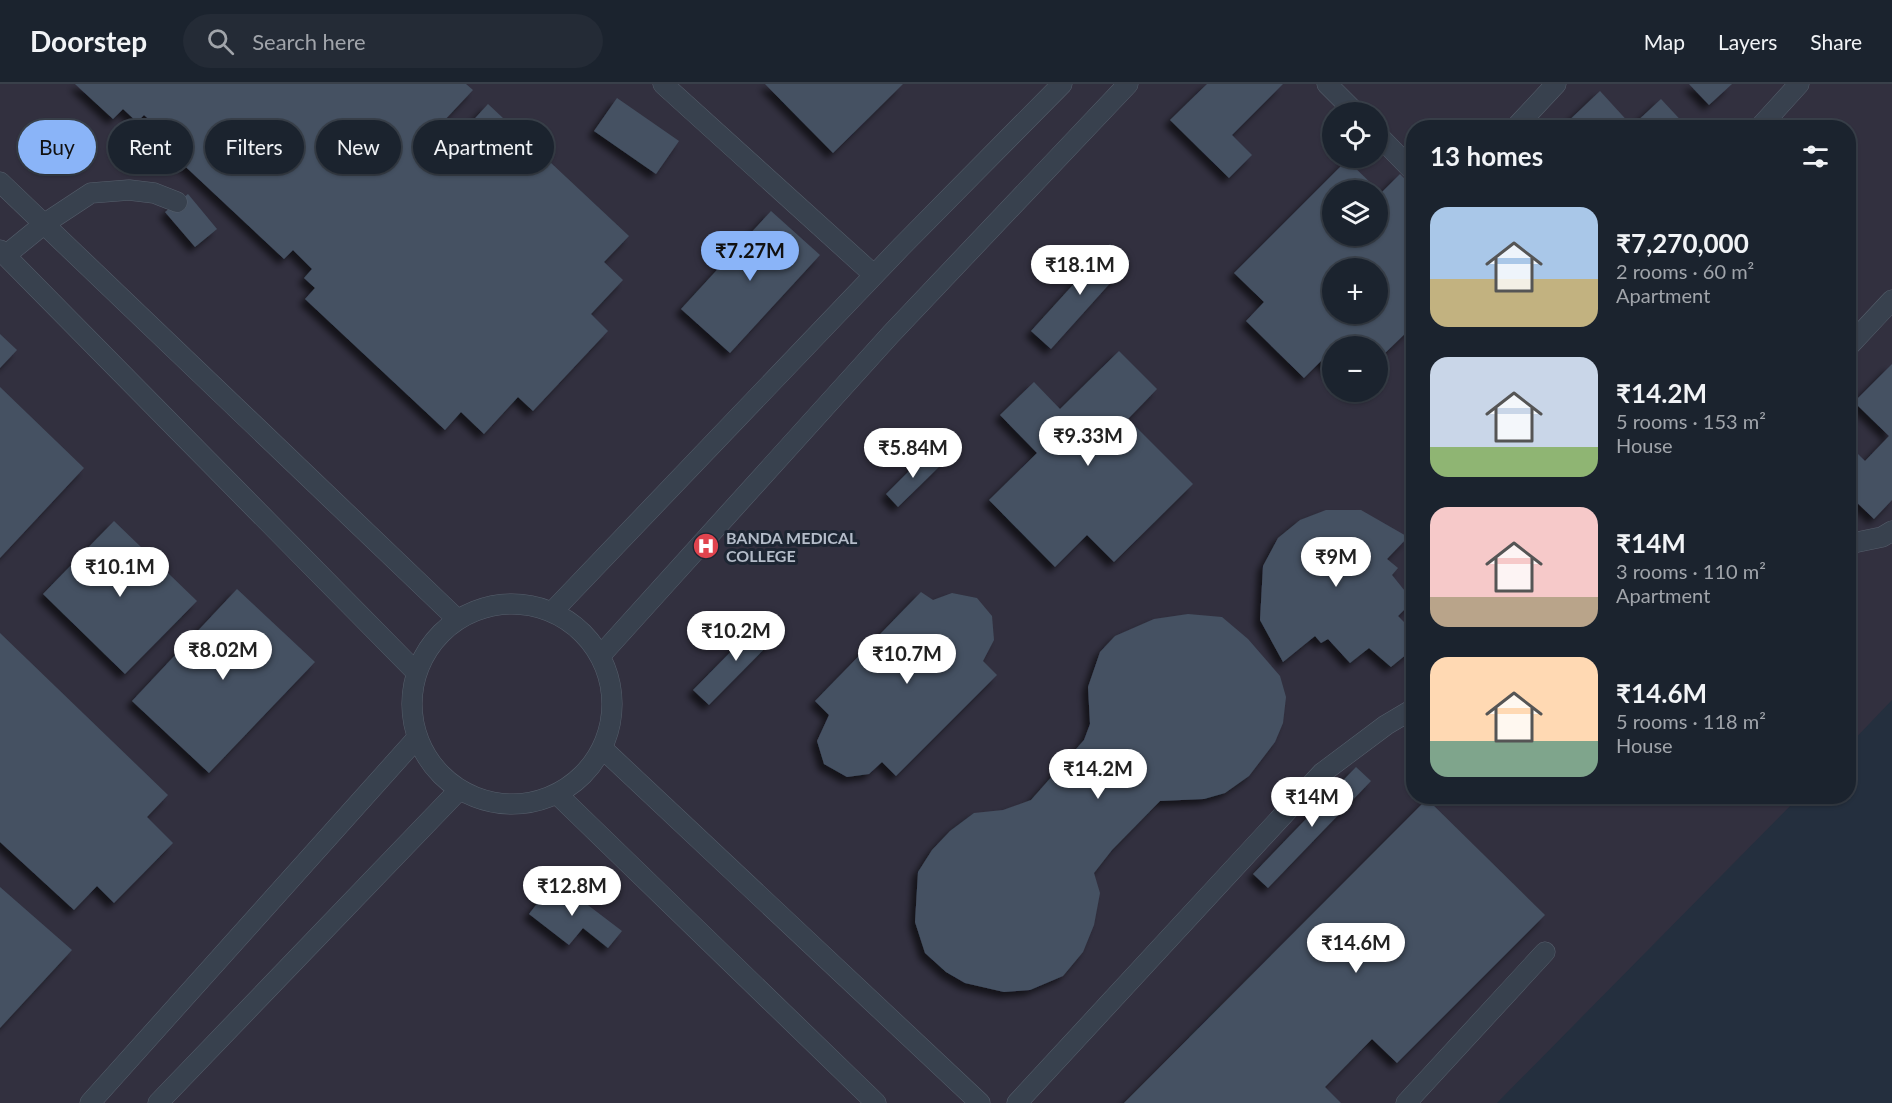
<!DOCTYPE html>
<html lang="en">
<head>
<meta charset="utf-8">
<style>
  :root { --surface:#1b232e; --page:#242b36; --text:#f1f3f6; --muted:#a0a4aa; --line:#39404a; --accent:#8ab4f8 }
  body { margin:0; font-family:Lato,sans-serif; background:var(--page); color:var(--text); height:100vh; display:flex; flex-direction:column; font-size:22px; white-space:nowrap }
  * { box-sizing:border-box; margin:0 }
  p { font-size:20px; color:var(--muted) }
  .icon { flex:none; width:33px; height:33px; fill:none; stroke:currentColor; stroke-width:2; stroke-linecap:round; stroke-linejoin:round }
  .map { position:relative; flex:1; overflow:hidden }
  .drawer { position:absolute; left:1406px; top:36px; width:450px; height:684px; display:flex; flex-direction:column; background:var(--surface); border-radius:24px; box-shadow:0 2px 4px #0004,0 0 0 2px var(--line) }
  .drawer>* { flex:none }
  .banner { position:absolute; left:18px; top:36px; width:570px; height:54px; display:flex; gap:12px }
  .buttons { position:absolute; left:1322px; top:18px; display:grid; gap:12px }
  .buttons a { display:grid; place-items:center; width:66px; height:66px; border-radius:50%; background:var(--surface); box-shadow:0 2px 4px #0004,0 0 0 2px var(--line); font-size:30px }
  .price { position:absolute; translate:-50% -51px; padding:0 14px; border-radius:21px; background:#fff; color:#222; font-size:20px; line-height:39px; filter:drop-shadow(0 2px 3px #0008) }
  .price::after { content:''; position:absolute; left:50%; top:36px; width:18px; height:14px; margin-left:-9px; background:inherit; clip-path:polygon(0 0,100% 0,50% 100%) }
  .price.current { background:var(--accent); color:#111 }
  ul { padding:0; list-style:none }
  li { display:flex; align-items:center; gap:18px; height:150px; padding:0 24px }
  li span { display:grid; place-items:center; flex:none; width:168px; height:120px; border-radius:18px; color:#555 }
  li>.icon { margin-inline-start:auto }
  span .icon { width:72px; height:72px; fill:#fffc; stroke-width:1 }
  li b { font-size:26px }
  h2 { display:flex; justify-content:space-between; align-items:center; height:72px; padding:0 24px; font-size:26px }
  .chip { padding:0 21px; border-radius:27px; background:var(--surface); box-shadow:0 2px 4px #0004,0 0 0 2px var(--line); font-size:21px; line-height:54px }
  .chip.current { background:var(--accent); color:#111 }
  header { display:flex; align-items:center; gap:36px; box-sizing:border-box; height:84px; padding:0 30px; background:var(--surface); border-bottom:2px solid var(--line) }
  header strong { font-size:28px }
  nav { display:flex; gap:33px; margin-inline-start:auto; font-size:21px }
  .search { width:420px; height:54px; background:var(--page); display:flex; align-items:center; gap:15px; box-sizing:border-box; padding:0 21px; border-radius:33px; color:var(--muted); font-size:22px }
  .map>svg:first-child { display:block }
</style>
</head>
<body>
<header>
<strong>Doorstep</strong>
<div class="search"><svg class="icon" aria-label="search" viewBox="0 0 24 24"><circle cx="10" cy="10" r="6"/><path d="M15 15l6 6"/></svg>Search here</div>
<nav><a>Map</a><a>Layers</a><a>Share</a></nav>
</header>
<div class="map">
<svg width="1892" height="1019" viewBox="0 0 1892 1019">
  <defs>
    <filter id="shadow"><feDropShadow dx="-5.5" dy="5.5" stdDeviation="3" flood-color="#0009"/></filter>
  </defs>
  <rect width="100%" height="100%" fill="#242f3e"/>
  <path fill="#32303f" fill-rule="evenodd" d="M0,0H1892V616L1848,662V44H1413V712L1799,713L1497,1019H0ZM1332,28H1377V74H1332ZM1332,106H1377V152H1332ZM1332,184H1377V230H1332ZM1332,262H1377V308H1332Z"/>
  <path fill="#455162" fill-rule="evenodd" filter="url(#shadow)" d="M75,0H466L473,6L441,40L457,54L488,20L629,152L604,178L623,196L591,230L608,247L533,327L518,313L484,350L461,328L445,346L305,215L315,204L304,194L312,185L293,166L284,175L157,56L164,49L144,31L137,38L123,25L113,35Z
    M765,0H903L833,69Z
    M1207,0H1283L1232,51L1252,71L1229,94L1170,36Z
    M1689,0H1732L1709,21Z
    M1600,7L1632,42L1661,15L1688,44H1561Z
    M617,14L679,57L656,90L594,47Z
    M1347,76L1381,109L1400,90L1413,103V242L1382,272L1377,267V262H1332V288L1321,277L1304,294L1246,237L1264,218L1234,189ZM1332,106H1377V152H1332ZM1332,184H1377V230H1332Z
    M188,110L217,145L195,163L165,128Z
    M771,127L820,171L730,269L681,225Z
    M1110,160L1130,177L1051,265L1031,247Z
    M0,250L17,266L0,284Z
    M1119,267L1157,305L1128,335L1193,400L1114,478L1087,451L1055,483L989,416L1037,369L1000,331L1034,298L1060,325Z
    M1892,280V416L1874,435L1848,410V360L1865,377L1889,352L1854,318Z
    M0,303L84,384L0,474Z
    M928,368L941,381L898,423L886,410Z
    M1326,426H1361L1408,453L1387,475L1398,484L1392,491L1413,517L1398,532L1413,547V565L1391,583L1369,564L1350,579L1328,555L1321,559L1315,552L1283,578L1260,536L1263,482L1278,454L1300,436Z
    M114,437L197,517L125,590L43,510Z
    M237,505L315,578L209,689L132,617Z
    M921,508L933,516L952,509L977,514L992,532L994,556L983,577L997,591L896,692L882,678L869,690L847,693L824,680L817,657L829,631L815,617Z
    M1188,530L1222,533L1248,555L1280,592L1286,613L1283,639L1275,658L1249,692L1225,709L1204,715L1160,717L1112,766L1094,789L1100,809L1094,841L1083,868L1063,892L1030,906L1004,908L965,899L946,888L925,869L915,838L918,788L932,766L950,747L974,729L1003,726L1031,716L1084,656L1090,640L1088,603L1100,568L1115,552L1154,535Z
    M763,535L779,550L709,621L693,606Z
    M0,549L168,711L147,733L173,759L114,819L97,802L74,826L0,758Z
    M1356,683L1371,697L1268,804L1253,790Z
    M1427,715L1545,831L1397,979L1372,955L1325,1003L1341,1019H1124Z
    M555,796L622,847L608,864L583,844L569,861L529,830Z
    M0,803L72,866L0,944Z"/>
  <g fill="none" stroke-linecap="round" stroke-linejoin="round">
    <g stroke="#565f6c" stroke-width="21">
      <path id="lane" d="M663,0L874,191
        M1327,0L1355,28
        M1515,44L1556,0
        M1759,44L1799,0
        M1377,50L1413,87
        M0,98L457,535
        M0,166L416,588
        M6,171L44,140L91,109L129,106L154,109L177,118
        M1848,263L1892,216
        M1848,460L1882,453L1892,447
        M412 620a100 100 0 1 1 200 0a100 100 0 1 1-200 0Z
        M553,527L902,162L1062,0
        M601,571L891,250L1128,0
        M603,665L980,1019
        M557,710L876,1019
        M90,1019L417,654
        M158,1019L459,706
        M1017,1019L1322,689L1386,641L1413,625
        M1406,1019L1545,868"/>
    </g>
    <use href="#lane" stroke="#38414e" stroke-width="20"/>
  </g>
  <defs>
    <g id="hospital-disc" transform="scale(1.35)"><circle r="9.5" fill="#e0444e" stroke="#1d2633"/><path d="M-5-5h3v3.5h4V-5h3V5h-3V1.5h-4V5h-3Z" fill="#fff"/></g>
  </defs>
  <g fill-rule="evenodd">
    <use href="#hospital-disc" x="706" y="462"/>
  </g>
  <g text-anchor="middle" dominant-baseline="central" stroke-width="6" stroke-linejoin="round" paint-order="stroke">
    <g font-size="16" font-weight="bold" fill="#b4bcc9" stroke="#1d2633" text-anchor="start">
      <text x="726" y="453">BANDA MEDICAL<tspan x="726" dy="18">COLLEGE</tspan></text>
    </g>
  </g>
</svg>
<div class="buttons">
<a><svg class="icon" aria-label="locate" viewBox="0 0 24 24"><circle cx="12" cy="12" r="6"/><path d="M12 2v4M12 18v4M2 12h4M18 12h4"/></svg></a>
<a><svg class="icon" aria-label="layers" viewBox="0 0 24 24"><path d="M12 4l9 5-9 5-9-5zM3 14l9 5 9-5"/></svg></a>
<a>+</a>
<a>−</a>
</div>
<b class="price current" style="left:750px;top:198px">₹7.27M</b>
<b class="price" style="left:1080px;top:212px">₹18.1M</b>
<b class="price" style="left:1088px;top:383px">₹9.33M</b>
<b class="price" style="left:913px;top:395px">₹5.84M</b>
<b class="price" style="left:1336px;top:504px">₹9M</b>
<b class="price" style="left:120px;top:514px">₹10.1M</b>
<b class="price" style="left:736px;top:578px">₹10.2M</b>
<b class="price" style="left:223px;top:597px">₹8.02M</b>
<b class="price" style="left:907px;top:601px">₹10.7M</b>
<b class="price" style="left:1098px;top:716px">₹14.2M</b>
<b class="price" style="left:1312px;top:744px">₹14M</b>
<b class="price" style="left:572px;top:833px">₹12.8M</b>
<b class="price" style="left:1356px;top:890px">₹14.6M</b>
<div class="banner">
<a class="chip current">Buy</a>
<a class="chip">Rent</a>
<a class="chip">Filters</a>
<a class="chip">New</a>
<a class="chip">Apartment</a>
</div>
<section class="drawer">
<h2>13 homes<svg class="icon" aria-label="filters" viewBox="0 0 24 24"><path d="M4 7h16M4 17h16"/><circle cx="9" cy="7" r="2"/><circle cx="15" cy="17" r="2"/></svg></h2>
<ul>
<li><span style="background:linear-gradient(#a9c7e8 60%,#c2b280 0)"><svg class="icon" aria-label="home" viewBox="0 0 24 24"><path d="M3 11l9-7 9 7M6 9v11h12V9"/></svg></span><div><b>₹7,270,000</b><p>2 rooms · 60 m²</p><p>Apartment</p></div></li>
<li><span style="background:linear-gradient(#c9d6e8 75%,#8fb573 0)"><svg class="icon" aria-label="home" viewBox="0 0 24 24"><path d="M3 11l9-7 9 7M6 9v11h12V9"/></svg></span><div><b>₹14.2M</b><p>5 rooms · 153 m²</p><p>House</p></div></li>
<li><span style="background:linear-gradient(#f6c9c9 75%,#b9a48a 0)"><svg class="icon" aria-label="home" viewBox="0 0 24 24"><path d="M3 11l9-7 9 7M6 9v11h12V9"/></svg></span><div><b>₹14M</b><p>3 rooms · 110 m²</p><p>Apartment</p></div></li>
<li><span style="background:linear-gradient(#ffd9b3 70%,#7fa58c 0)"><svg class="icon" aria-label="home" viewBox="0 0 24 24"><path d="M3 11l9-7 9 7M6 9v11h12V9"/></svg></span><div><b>₹14.6M</b><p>5 rooms · 118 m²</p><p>House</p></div></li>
</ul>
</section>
</div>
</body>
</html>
